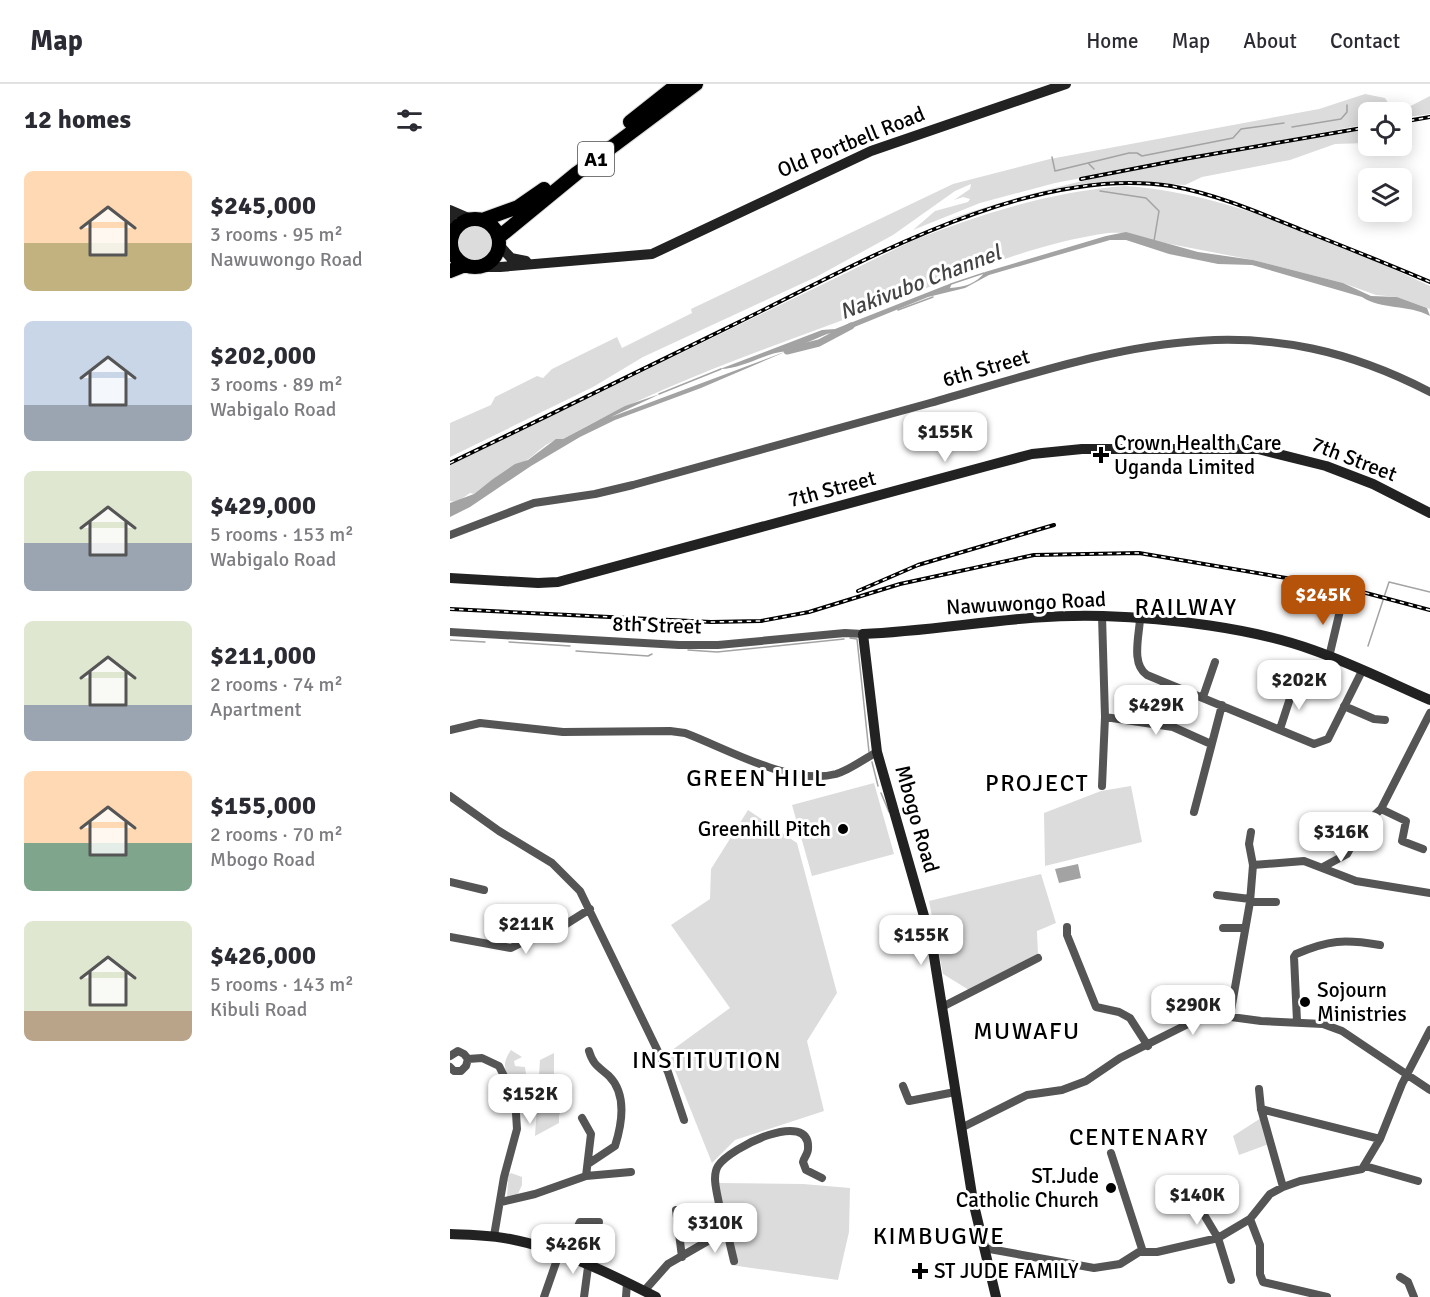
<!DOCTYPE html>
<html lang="en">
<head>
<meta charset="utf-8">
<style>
  :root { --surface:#fff; --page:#f2f2f3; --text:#2b2b33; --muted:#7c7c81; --line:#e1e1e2; --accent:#b45309 }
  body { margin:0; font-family:Signika,sans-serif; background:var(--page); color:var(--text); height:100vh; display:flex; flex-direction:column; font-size:22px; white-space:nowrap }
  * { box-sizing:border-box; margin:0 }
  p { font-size:20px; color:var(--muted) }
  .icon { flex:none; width:33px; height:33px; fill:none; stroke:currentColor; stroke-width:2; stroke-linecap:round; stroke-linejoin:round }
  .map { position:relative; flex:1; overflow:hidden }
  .side { display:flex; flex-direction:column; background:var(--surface); width:450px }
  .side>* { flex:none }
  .tools { position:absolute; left:908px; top:18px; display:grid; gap:12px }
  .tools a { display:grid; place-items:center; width:54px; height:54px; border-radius:9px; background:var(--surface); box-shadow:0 3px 15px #0003; font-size:30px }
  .price { position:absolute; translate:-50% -51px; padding:0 14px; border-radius:12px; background:#fff; color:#222; font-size:20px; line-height:39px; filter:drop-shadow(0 2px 3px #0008) }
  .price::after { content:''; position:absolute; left:50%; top:36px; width:18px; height:14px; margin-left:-9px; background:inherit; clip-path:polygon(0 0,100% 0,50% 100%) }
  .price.selected { background:var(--accent); color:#fff }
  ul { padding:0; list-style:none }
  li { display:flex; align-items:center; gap:18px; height:150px; padding:0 24px }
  li span { display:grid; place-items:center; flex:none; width:168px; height:120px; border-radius:9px; color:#555 }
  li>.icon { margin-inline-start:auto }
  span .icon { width:72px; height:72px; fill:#fffc; stroke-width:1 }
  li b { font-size:26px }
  h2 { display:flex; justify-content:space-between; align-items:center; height:72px; padding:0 24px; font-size:26px }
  header { display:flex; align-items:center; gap:36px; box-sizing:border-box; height:84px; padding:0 30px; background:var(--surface); border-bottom:2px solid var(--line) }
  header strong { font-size:28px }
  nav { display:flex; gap:33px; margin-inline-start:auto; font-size:21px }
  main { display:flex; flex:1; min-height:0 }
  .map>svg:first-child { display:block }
</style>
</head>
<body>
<header>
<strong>Map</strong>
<nav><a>Home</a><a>Map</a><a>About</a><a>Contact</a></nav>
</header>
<main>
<section class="side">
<h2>12 homes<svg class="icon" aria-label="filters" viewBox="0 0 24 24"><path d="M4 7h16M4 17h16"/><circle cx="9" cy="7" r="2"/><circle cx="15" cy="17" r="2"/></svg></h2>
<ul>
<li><span style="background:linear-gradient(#ffd9b3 60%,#c2b280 0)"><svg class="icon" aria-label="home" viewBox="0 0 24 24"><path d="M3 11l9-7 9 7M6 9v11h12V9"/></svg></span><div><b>$245,000</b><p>3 rooms · 95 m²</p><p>Nawuwongo Road</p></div></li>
<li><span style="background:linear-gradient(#c9d6e8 70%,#9aa5b1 0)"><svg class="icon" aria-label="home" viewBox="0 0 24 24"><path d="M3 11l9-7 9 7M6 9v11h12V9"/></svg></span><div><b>$202,000</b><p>3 rooms · 89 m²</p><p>Wabigalo Road</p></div></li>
<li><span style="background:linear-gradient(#dfe7d0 60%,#9aa5b1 0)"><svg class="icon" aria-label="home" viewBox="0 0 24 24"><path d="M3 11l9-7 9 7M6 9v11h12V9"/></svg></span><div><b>$429,000</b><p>5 rooms · 153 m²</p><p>Wabigalo Road</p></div></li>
<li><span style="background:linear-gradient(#dfe7d0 70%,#9aa5b1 0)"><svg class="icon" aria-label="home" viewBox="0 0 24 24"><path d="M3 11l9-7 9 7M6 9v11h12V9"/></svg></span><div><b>$211,000</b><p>2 rooms · 74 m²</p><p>Apartment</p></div></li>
<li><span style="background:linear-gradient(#ffd9b3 60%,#7fa58c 0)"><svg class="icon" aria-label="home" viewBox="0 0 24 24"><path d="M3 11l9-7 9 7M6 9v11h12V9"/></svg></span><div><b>$155,000</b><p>2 rooms · 70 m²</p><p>Mbogo Road</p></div></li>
<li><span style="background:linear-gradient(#dfe7d0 75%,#b9a48a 0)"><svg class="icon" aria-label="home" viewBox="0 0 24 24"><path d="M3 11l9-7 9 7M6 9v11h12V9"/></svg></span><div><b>$426,000</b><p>5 rooms · 143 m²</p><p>Kibuli Road</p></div></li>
</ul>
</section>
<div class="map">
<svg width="980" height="1213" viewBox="0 0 980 1213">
  <rect width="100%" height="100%" fill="#fff"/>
  <path fill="#dcdcdc" d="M915,10L935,14L944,28H918V40L605,99L530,119L463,146L485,127L518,118L520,115L513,113L504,116L520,105L521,100L505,107L443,151L366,193L193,273L143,303L0,373V339L41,321L45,313L87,292L93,294L102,285L167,253L172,264L242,229L241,225L503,100L600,75L869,25Z
    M980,12V30L951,34L949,28Z
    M918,45V59L885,60L840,76L752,93L735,101L675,97L627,101L497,136C632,88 777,69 918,45Z
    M674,102C772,107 891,160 980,202V225L947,213L926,211L893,199L803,176L689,154C678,149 670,148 658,149C579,160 502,195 428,223C322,263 213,299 113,355C97,356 89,368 77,376C59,388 41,396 24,410L20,409L7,418L0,417V381L464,156C533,129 600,108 674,102Z
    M7 160a18 18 0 1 1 36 0a18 18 0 1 1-36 0Z
    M424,699L444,770L362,792L342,721Z
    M681,702L692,758L595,782L594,729L651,707Z
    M298,726L347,759L387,909L357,957L374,1027L285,1056L262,1079L218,969L280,924L221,841L260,815L261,785Z
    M591,790L606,839L587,847L588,871L519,906L493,890L479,817Z
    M61,966L72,973L64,977L65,982L75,983L76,990L71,1000L79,1018L74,1029L67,1027C67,1022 68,1016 68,1012C65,991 45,989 61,966Z
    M104,969V1010L115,1013L109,1032V1039L85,1052L90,976Z
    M811,1034L819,1060L789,1071L783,1052Z
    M61,1089L72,1093V1101L67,1112L57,1113L58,1098L55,1093Z
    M269,1099L353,1100L400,1104L399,1148L388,1196L281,1181Z"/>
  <path fill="#a3a3a3" d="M676,148L748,168L803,176L893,199L921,212L947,213L977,224L980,232C958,220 931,226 912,213L802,181L768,180L719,170L676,156H660L539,191L515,204L478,213L397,246L377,250L251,304L165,336L130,353L81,382L20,423L0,433V419L24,410L43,395L65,380L78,376L106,355H113L175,322L210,310L161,333L337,267C314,269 293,285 270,285L372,246L385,245L494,202L502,199L500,204C514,203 526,200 535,188L656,152Z
    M628,780L631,794L609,799L605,785Z"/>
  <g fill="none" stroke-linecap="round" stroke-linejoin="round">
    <path stroke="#a3a3a3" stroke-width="1.5" d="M842,43L891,35L897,28V21
      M602,73L605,87L679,69H687L692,72L783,54L791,45L834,39
      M639,80L644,85
      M650,107L696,114L709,127L704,157
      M501,200L534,189
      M448,226L483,213
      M209,310L271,285
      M400,554L407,555L419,668
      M0,556L35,558
      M59,558L120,562
      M918,562L939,498L980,508
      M238,566L267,568L394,555
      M126,567L198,572L202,570
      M422,678L428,702
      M431,709L439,728"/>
    <path stroke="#a3a3a3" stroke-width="7" d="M337,267L369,259L401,242"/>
    <g stroke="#dbdbdb" stroke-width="16">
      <path id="highway" d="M180,38L228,0
        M1 159a24 24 0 1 1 48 0a24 24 0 1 1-48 0Z
        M32,136L68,123L94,105
        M49,153L127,89L246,0
        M0,187L15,181"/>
    </g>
    <path stroke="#555" stroke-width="8" d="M0,451L84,419L145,410L183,401C282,374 381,347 480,319C663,267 798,213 980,308
      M652,532L655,633L652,702
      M690,535C689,553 681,580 697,591L864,660L878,655L912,587
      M0,548L229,561H268L395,549L413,550
      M879,573L892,518
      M753,613L765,578
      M894,622L924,635L935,636
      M655,633L723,643L761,660
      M830,645L844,602
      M0,646L30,639L113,648L220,647L235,649C278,665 340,702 386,690C400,686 414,675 427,668
      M0,712L49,747L102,779L130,807L218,988L234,1036
      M744,728L772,621
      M973,765L952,757L956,737L931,725L980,629
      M803,781L854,777L906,797L980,809
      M873,783L897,770L912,743L931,725
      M0,798L34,806
      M767,811L800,815
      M800,818H826
      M617,843V851L646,923L669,928L680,934L698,962
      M773,844H795
      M0,853L61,864L87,851L105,847L140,825
      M492,923L588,874
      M780,932L800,818L803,781L799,760L801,748
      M847,937L844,873L846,870C879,856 894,855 930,861
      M0,972L8,967L14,970L18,975
      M18,975L32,974L49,982L65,1014L67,1045L54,1093L44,1152
      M0,983L4,987H11L16,982L18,975
      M453,1002L459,1017L505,1008
      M809,1005L811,1025L833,1103
      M811,1025L930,1055
      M132,1034L141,1050L136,1092
      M511,1044L577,1011L612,1006L636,997L670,974L744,937L766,931L811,937L873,940L892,947L980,1006
      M661,1069L693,1168
      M138,1080L165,1062C172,1040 177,1010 159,992C149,983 143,981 139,967
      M915,1082L968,1097
      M51,1118L85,1110L136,1092L181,1088
      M747,1119L768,1154L781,1196
      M226,1126L232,1173
      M800,1135L810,1161V1190L813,1198L877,1213
      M270,1150L279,1156L284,1177
      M534,1164L644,1184L670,1180L689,1168H707L768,1154L800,1135L820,1110L833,1103L850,1097L912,1085L930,1055L952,1000L980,946
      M114,1172L130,1138H149
      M950,1193L958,1198L964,1213
      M194,1207L218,1180L270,1150C277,1129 258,1098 268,1082C280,1063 361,1024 358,1065C358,1070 354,1073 353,1078L356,1086L372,1094
      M94,1213L109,1170
      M134,1213L138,1183
      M176,1213L177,1199"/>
    <path stroke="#222" stroke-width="10" d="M0,126L21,135
      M0,129L3,149
      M49,161L61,174L76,177
      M30,183H50L202,170L421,67L616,0
      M0,494L88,499L108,498L537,382L582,370L632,365H808L876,382L923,400L980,429
      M0,1150C20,1151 40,1151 60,1155C108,1164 163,1191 206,1213
      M546,1213L523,1117L482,860L427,668L413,550C493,547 573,529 653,532C717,534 803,544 863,566C903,580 941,599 980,616"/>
    <use href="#highway" stroke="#000" stroke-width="14"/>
    <g stroke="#000" stroke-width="4">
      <path id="rail" d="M951,38L980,33
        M631,95L734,75L918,43
        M0,379C96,333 191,286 287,239C410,179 581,80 721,102C766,110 810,129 852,146C895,163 938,180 980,198
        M408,507L468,481L604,441
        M0,525L261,538L311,537L359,528L450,500L584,471L689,469L901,505L980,526"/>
    </g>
    <use href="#rail" stroke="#fff" stroke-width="1.5" stroke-dasharray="4.5" stroke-linecap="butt"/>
  </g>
  <g fill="#000" stroke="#fff" stroke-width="2">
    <path d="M648 362h6v6h6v6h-6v6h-6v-6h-6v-6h6z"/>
    <circle cx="393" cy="745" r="6"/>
    <circle cx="855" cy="918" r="6"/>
    <circle cx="661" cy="1104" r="6"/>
    <path d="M467 1178h6v6h6v6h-6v6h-6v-6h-6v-6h6z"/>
  </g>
  <g text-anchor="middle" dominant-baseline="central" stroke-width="6" stroke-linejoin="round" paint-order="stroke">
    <rect fill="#fff" stroke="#4c4c4c" stroke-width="1.5" x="128" y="58" width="36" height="34" rx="4.5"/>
    <g font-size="20" font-weight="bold" fill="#000">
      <text x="146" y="75">A1</text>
    </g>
    <g font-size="21" fill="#000" stroke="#fff">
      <text transform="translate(401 58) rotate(-22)">Old Portbell Road</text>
      <text transform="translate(536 284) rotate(-16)">6th Street</text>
      <text transform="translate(904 375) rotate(21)">7th Street</text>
      <text transform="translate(382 405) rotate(-15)">7th Street</text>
      <text transform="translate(576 519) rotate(-3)">Nawuwongo Road</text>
      <text transform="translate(207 541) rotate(2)">8th Street</text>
      <text transform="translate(467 735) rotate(74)">Mbogo Road</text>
    </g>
    <g font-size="21" fill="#000" stroke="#fff" text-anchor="start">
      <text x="664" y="359">Crown Health Care<tspan x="664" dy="24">Uganda Limited</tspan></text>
      <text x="381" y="745" text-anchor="end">Greenhill Pitch</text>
      <text x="867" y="906">Sojourn<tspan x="867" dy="24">Ministries</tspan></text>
      <text x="649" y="1092" text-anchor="end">ST.Jude<tspan x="649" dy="24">Catholic Church</tspan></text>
      <text x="484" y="1187">ST JUDE FAMILY</text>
    </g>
    <g font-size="22" font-style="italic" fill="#444" stroke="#fff">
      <text transform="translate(470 198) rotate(-21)">Nakivubo Channel</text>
    </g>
    <g font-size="24" letter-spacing="1.5" fill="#000" stroke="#fff">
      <text x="736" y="523">RAILWAY</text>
      <text x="307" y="694">GREEN HILL</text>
      <text x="587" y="699">PROJECT</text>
      <text x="577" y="947">MUWAFU</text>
      <text x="257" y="976">INSTITUTION</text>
      <text x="689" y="1053">CENTENARY</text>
      <text x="489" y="1152">KIMBUGWE</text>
    </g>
  </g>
</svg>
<div class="tools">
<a><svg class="icon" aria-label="locate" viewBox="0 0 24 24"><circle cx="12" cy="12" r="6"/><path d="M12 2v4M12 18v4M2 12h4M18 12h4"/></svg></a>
<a><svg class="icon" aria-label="layers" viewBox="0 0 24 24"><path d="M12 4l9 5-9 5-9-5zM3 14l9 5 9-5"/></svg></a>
</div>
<b class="price" style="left:495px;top:379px">$155K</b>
<b class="price selected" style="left:873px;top:542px">$245K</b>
<b class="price" style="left:849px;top:627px">$202K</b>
<b class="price" style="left:706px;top:652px">$429K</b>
<b class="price" style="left:891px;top:779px">$316K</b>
<b class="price" style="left:76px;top:871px">$211K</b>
<b class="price" style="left:471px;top:882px">$155K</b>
<b class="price" style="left:743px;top:952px">$290K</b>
<b class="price" style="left:80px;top:1041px">$152K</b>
<b class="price" style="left:747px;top:1142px">$140K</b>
<b class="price" style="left:265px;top:1170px">$310K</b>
<b class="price" style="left:123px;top:1191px">$426K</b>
</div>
</main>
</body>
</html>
